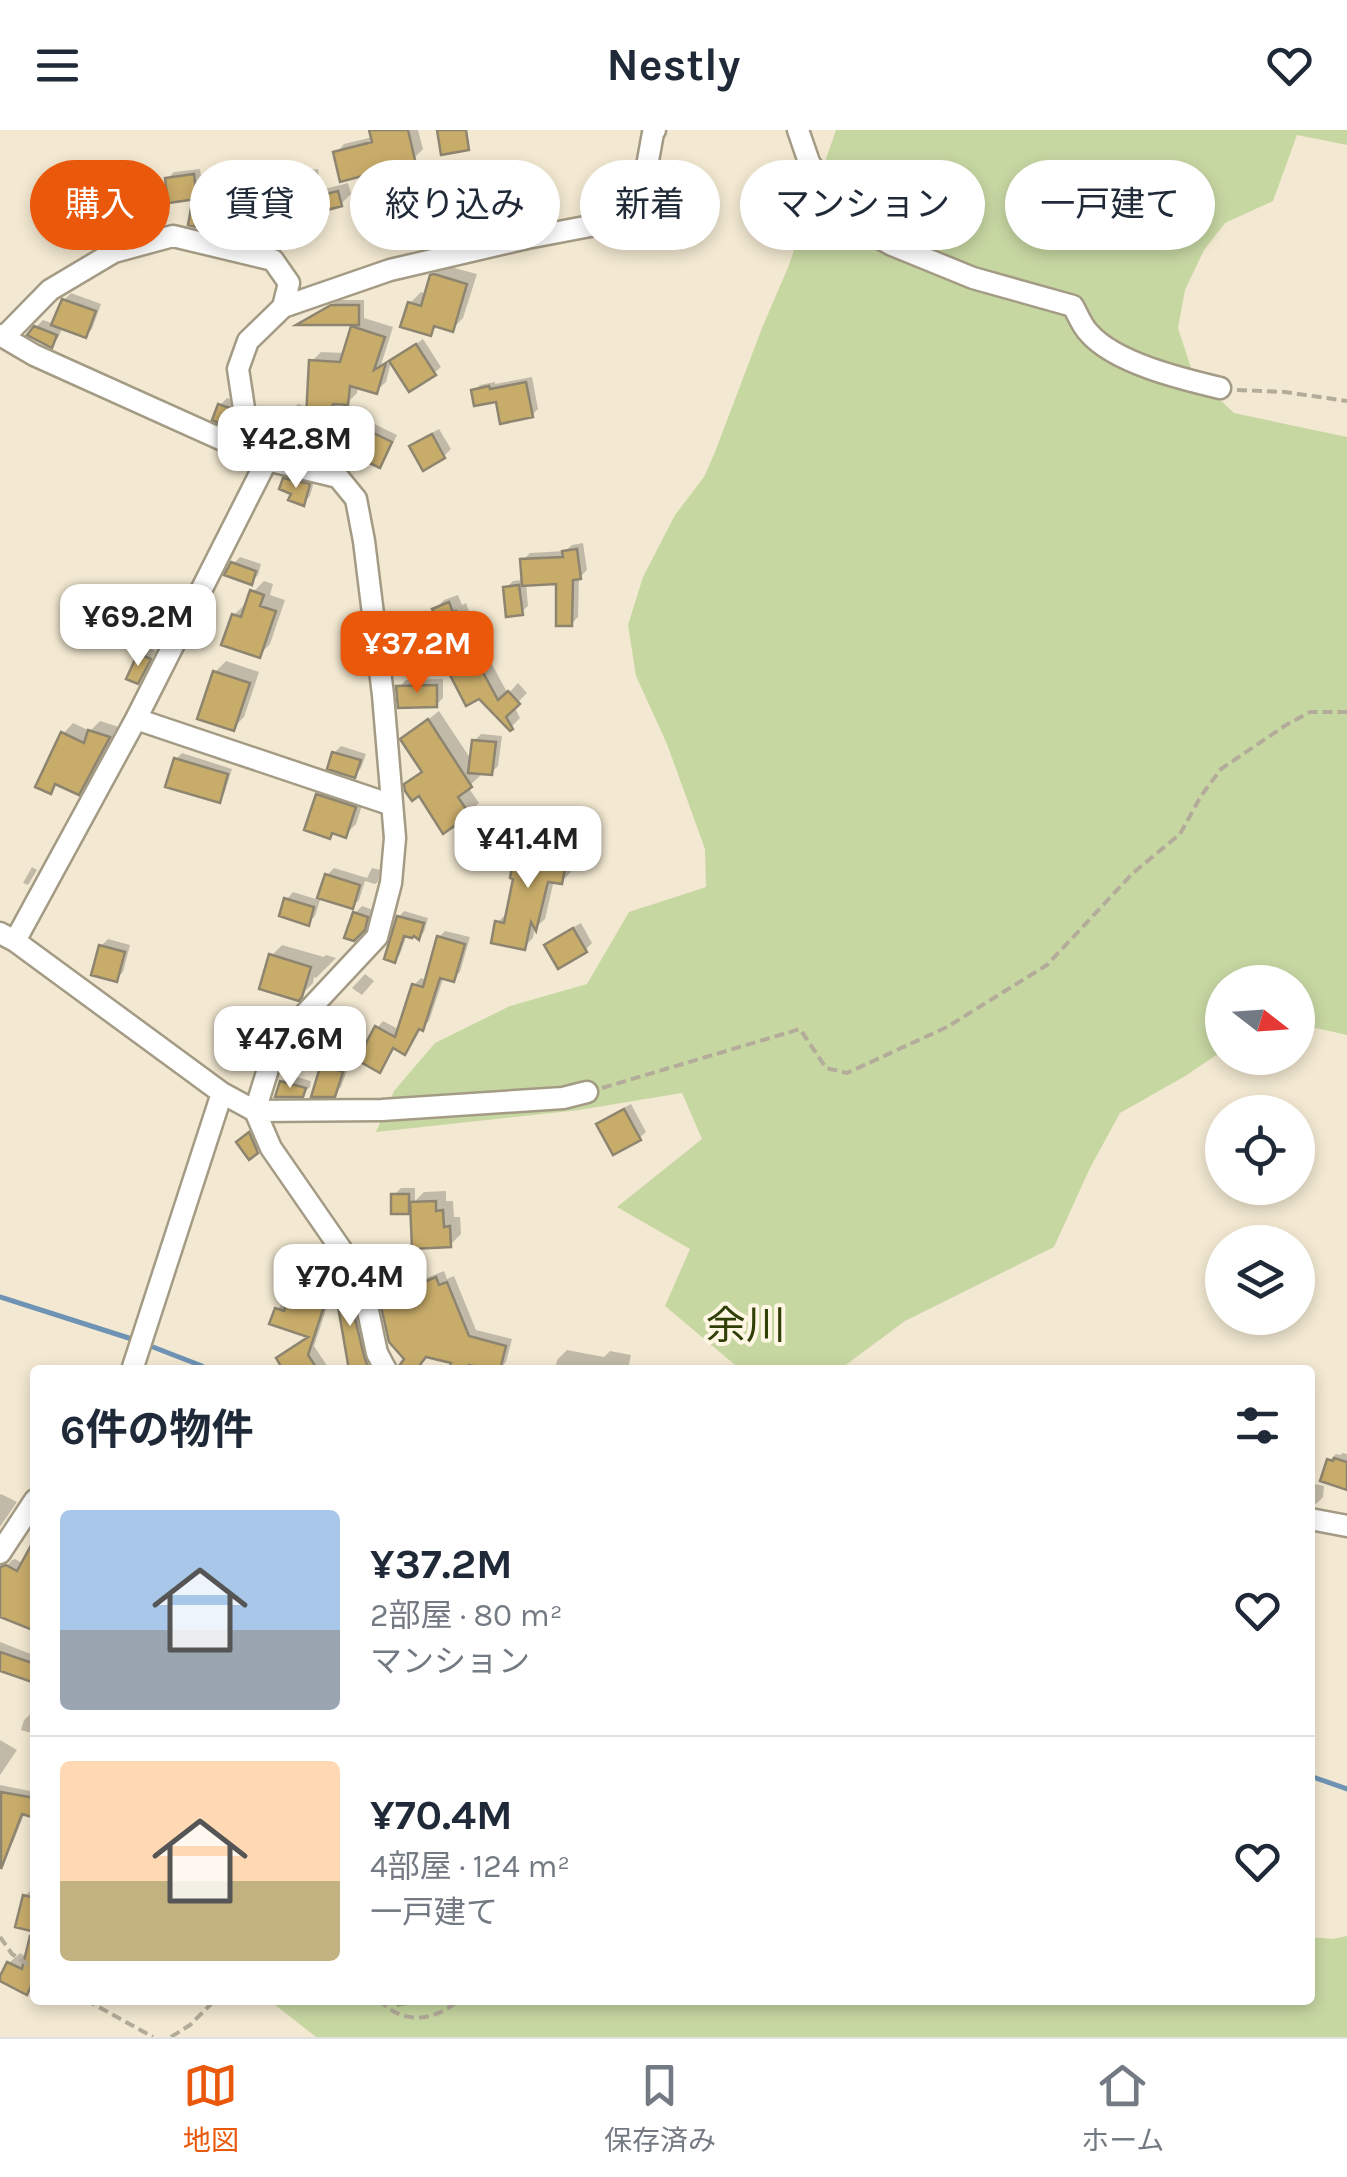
<!DOCTYPE html>
<html lang="ja">
<head>
<meta charset="utf-8">
<style>
  :root { --surface:#fff; --page:#f2f2f3; --text:#1f2937; --muted:#747a83; --line:#e0e1e3; --accent:#ea580c }
  body { margin:0; font-family:Karla,"Noto Sans JP",sans-serif; background:var(--page); color:var(--text); height:100vh; display:flex; flex-direction:column; font-size:38px; white-space:nowrap }
  * { box-sizing:border-box; margin:0 }
  p { font-size:32px; color:var(--muted) }
  .icon { flex:none; width:55px; height:55px; fill:none; stroke:currentColor; stroke-width:2; stroke-linecap:round; stroke-linejoin:round }
  .map { position:relative; flex:1; overflow:hidden }
  .drawer { position:absolute; left:30px; top:1235px; width:1285px; height:640px; display:flex; flex-direction:column; background:var(--surface); border-radius:10px; box-shadow:0 5px 15px #0003 }
  .drawer>* { flex:none }
  .hud { position:absolute; left:30px; top:30px; width:1288px; height:90px; display:flex; gap:20px }
  .needle { width:65px; rotate:107deg }
  .fabs { position:absolute; left:1205px; top:835px; display:grid; gap:20px }
  .fabs a { display:grid; place-items:center; width:110px; height:110px; border-radius:50%; background:var(--surface); box-shadow:0 5px 15px #0003; font-size:50px }
  .price { position:absolute; translate:-50% -85px; padding:0 22px; border-radius:20px; background:#fff; color:#222; font-size:32px; line-height:65px; filter:drop-shadow(0 2px 5px #0008) }
  .price::after { content:''; position:absolute; left:50%; top:60px; width:30px; height:22px; margin-left:-15px; background:inherit; clip-path:polygon(0 0,100% 0,50% 100%) }
  .price.active { background:var(--accent); color:#fff }
  ul { padding:0; list-style:none }
  li { display:flex; align-items:center; gap:30px; height:250px; padding:0 30px }
  li+li { border-top:2px solid var(--line) }
  li span { display:grid; place-items:center; flex:none; width:280px; height:200px; border-radius:10px; color:#555 }
  li>.icon { margin-inline-start:auto }
  span .icon { width:120px; height:120px; fill:#fffc; stroke-width:1 }
  li b { font-size:42px }
  h2 { display:flex; justify-content:space-between; align-items:center; height:120px; padding:0 30px; font-size:42px }
  .chip { padding:0 35px; border-radius:45px; background:var(--surface); box-shadow:0 5px 15px #0003; font-size:35px; line-height:90px }
  .chip.active { background:var(--accent); color:#fff }
  header { display:flex; justify-content:space-between; align-items:center; height:130px; padding:0 30px; background:var(--surface); font-size:45px; font-weight:700 }
  .tabs { display:flex; justify-content:space-around; align-items:center; height:140px; border-top:2px solid var(--line); background:var(--surface); font-size:28px; color:var(--muted) }
  .tabs a { display:grid; justify-items:center; gap:5px }
  .tabs .active { color:var(--accent) }
  .map>svg:first-child { display:block }
</style>
</head>
<body>
<header><svg class="icon" aria-label="menu" viewBox="0 0 24 24"><path d="M4 6h16M4 12h16M4 18h16"/></svg>Nestly<svg class="icon" aria-label="heart" viewBox="0 0 24 24"><path d="M12 20l-8-8c-3-5 5-10 8-4 3-6 11-1 8 4z"/></svg></header>
<div class="map">
<svg width="1347" height="1907" viewBox="0 0 1347 1907">
  <rect width="100%" height="100%" fill="#f3e9d2"/>
  <path fill="#c7d7a2" d="M836,0H1347V15L1297,5L1273,71L1225,93L1204,120L1185,160L1178,198L1193,244L1234,283L1347,307V905L1298,894V852H1222V921L1187,945L1120,983L1090,1038L1054,1117L905,1191L839,1240H741L665,1176L690,1119L617,1077L702,1009L682,963L579,980L376,1002L394,961L435,913L510,876L587,854L629,782L706,757L705,719L667,614L636,546L628,495L643,447L675,385L704,347L715,322L762,198L789,135Z
    M1347,1806V1907H316L269,1870H1310V1807L1333,1809Z"/>
  <path fill="#0003" d="M372,0H418L423,19L414,28L388,34L394,59L431,49L438,80L430,89L420,91L415,96L390,103L368,42L336,23L344,14L373,7Z
    M200,39L203,60L196,67L167,49L174,42Z
    M318,39L321,60L348,53L351,64L341,74L323,80L313,90L272,53L282,43Z
    M624,47L628,50L624,58L609,71L605,68Z
    M671,52L686,56L674,85L667,92L664,59Z
    M471,59L480,98L475,104L451,68L457,63Z
    M200,72L241,80L238,96L231,103L194,79Z
    M443,135L477,144L463,188L452,199L439,195L430,203L410,173L421,162L427,164L432,146Z
    M71,163L101,174L92,199L86,205L63,197L58,208L52,215L36,197L43,190L54,194L64,170Z
    M339,170H364V188L393,197L381,235L392,228L386,252L376,261L358,256L357,263L347,273L339,272L326,316L317,325L303,314L288,284L298,274L309,278L312,231L321,222L345,223L353,197L358,192H302Z
    M423,209L441,237L434,243L392,231Z
    M532,247L538,279L532,285L474,261L480,255L495,252V254Z
    M227,268L236,271L239,289L233,296L215,289L220,275Z
    M366,290L397,305L386,328L379,335L359,297Z
    M439,299L451,319L444,326L424,337L412,317L419,310Z
    M292,342L315,348L310,366L303,373L285,349Z
    M583,413L587,440L579,448L578,487L571,494L559,452L526,453L528,476L521,482L506,458L513,451L524,450L523,430L530,423L565,421L572,415Z
    M240,427L261,434L258,445L251,452L233,434Z
    M264,451L273,454L270,465L285,470L270,514L259,525L234,485L245,474L248,475L253,462Z
    M458,465L462,475L466,473L480,512L508,564L518,553L527,563L514,576L520,588L510,598L441,523L435,529L423,495L437,484L435,479L444,470Z
    M147,517L156,521L145,544L138,551L140,524Z
    M226,531L259,542L244,587L233,598L215,542Z
    M443,549V568L436,575L399,557L406,550Z
    M439,581L472,631L474,611L481,604L502,606L498,636L491,643L478,641L481,645L468,657L479,673L469,683L407,655L423,640L404,609Z
    M100,591L119,597L89,652L78,662L59,653L50,661L63,604L73,593L90,601Z
    M341,616L366,624L361,638L355,645L334,623Z
    M182,623L232,639L224,664L219,670L176,629Z
    M329,655L365,666L356,694L345,705L334,701L329,706L319,665Z
    M528,701L566,707L564,718L575,720L571,742L562,751L554,750L545,789L535,798L533,808L524,817L498,792L508,782L519,710Z
    M32,737L37,740L28,755L23,753Z
    M334,738L367,748L372,738L380,740L378,752L375,754L365,751L359,770L352,777L321,767L315,786L308,793L287,769L293,762L319,770L327,745Z
    M362,776L373,780L371,790L357,805L355,783Z
    M404,781L428,788L424,802L419,807L407,804L400,824L395,830L399,787Z
    M581,793L592,813L585,820L547,815L554,808Z
    M445,801L470,807L460,842L453,849L444,846L429,891L421,897L411,915L405,922L395,917L386,933L379,940L377,898L383,891L400,900L414,855L421,848L427,850L439,807Z
    M108,809L130,815L123,842L116,849L101,816Z
    M282,815L324,827L326,825L336,828L316,848L314,847L313,853L298,868L271,826Z
    M365,844L374,851L362,865L352,858Z
    M330,929L349,935L341,957L334,964L323,936Z
    M289,945L311,951L310,957L302,964L282,952Z
    M631,974L646,1002L639,1008L600,995L606,988Z
    M256,997L264,1014L257,1021L246,1005Z
    M401,1058H415V1071L424,1062L446,1061V1071H453L454,1087H460L461,1104L450,1115L417,1117L419,1151L444,1141L447,1149L454,1146L476,1200L512,1209L506,1232L499,1240L473,1233L471,1240H452L454,1231L427,1224L415,1240L408,1229L381,1164L388,1157L386,1123L393,1116L415,1114L413,1076L408,1082L394,1065Z
    M304,1143L335,1153L314,1216L330,1240H286L279,1228L310,1205L277,1180L284,1172L289,1174L296,1150Z
    M354,1145L376,1240H351L337,1154L344,1146Z
    M567,1220L604,1227L610,1221L631,1225L628,1240H555L557,1230Z
    M1343,1323L1347,1324V1358L1330,1330L1336,1324L1340,1325Z
    M1310,1353L1324,1356L1323,1367L1316,1374L1310,1373Z
    M1,1364L17,1372L0,1397V1365Z
    M35,1419V1499L0,1486V1444L12,1430L15,1429L24,1434Z
    M0,1512L31,1524L35,1515V1552L0,1539Z
    M35,1580V1604L21,1600L24,1590Z
    M0,1610L17,1620L0,1645Z
    M0,1655L35,1662V1685L25,1682L13,1712L7,1719L0,1716Z
    M35,1756V1853L26,1862L9,1833L20,1823L27,1827L34,1800L25,1766Z
    M396,1870H434L397,1877Z"/>
  <g fill="none" stroke-linecap="round" stroke-linejoin="round">
    <path stroke="#6e93b4" stroke-width="5" d="M0,1167L135,1210
      M153,1217L202,1236L206,1240
      M1310,1646L1347,1659"/>
  </g>
  <path fill="#c8ac6a" stroke="#8e8570" stroke-width="2.5" d="M369,0H408L415,30L379,39L386,66L422,56L431,91L415,95L416,98L388,106L381,78L376,79L366,45L340,52L333,22L372,12Z
    M437,0H466L469,20L441,25Z
    M194,44L197,69L168,73L165,48Z
    M309,47L311,68L338,61L342,76L313,84L314,92L275,97L270,52Z
    M662,57L682,63L668,95L650,87Z
    M466,63L476,106L456,110L449,67Z
    M191,78L236,86L232,105L188,95Z
    M434,144L467,154L453,202L434,196L431,206L400,197L408,172L421,176L430,145Z
    M62,169L96,181L86,208L51,195Z
    M331,175H359V195H296Z
    M34,196L57,205L52,218L27,205Z
    M351,196L385,207L374,240L386,233L377,264L350,256L348,275L333,274L318,328L297,323L300,316L278,310L286,283L306,288L309,230L340,232Z
    M416,214L436,245L409,262L389,231Z
    M526,252L533,287L500,294L496,272L474,276L471,260L489,256L490,259Z
    M218,274L230,278L233,300L212,290Z
    M357,295L392,312L380,338L344,321Z
    M432,304L445,328L423,341L409,316Z
    M283,348L310,354L304,376L288,370L291,364L279,359Z
    M577,419L581,449L573,450L572,496H556V454L522,456L520,429L563,427L562,421Z
    M231,432L256,441L252,455L224,445Z
    M519,455L523,485L506,487L503,457Z
    M250,460L264,465L260,476L276,481L260,528L221,515L232,484L241,487Z
    M449,472L453,482L456,481L472,522L498,570L508,561L520,574L506,587L513,599L510,601L479,569L466,576L436,518V532H434L420,494L436,488L432,479Z
    M138,523L151,529L138,554L126,549Z
    M213,541L250,553L234,601L197,589Z
    M437,555V577L398,578L396,556Z
    M428,589L472,657L458,667L470,685L443,704L419,666L412,671L405,661L404,654L422,642L400,609Z
    M88,600L110,607L79,665L55,654L51,664L35,657L61,602L84,613Z
    M472,610L496,612L492,645L468,643Z
    M332,622L361,630L355,648L327,639Z
    M174,628L228,644L220,673L165,657Z
    M316,664L356,677L346,708L332,703L330,709L304,700Z
    M517,709L558,716L556,727L567,729L562,754L548,752L536,801L531,792L525,820L491,813L495,791L504,793L513,749L510,748Z
    M325,744L360,755L353,779L317,768Z
    M284,768L314,777L309,796L279,786Z
    M353,782L368,787L365,800L354,811L344,808Z
    M397,786L424,793L419,810L414,806L412,808L404,806L395,833L384,829Z
    M573,798L587,822L558,839L544,815Z
    M437,806L465,814L454,852L440,848L423,901L419,899L405,925L393,918L380,943L357,930L375,896L395,907L412,854L423,857Z
    M99,815L125,822L117,852L91,845Z
    M269,824L311,837L302,867L299,871L259,859Z
    M321,934L343,942L335,967H311Z
    M280,951L306,958L303,967H275Z
    M624,979L641,1010L613,1025L596,994Z
    M249,1002L258,1023L249,1030L236,1012Z
    M391,1064H409V1084H391Z
    M436,1071V1081L443,1080L444,1097L450,1096L451,1117L412,1119L410,1072Z
    M410,1120L413,1157L436,1147L439,1155L447,1152L469,1206L506,1216L500,1240H489L469,1235L467,1240H449L451,1233L426,1227L416,1240H400L399,1236L404,1229L389,1212L378,1163L386,1162L383,1122Z
    M294,1149L329,1161L308,1225L318,1240H283L276,1228L308,1207L269,1194L275,1178L284,1181Z
    M346,1151L364,1226L369,1240H349L334,1153Z
    M1334,1328L1347,1332V1360L1320,1351L1327,1329L1333,1331Z
    M35,1408V1501L0,1487V1437L6,1435L17,1441Z
    M0,1522L35,1534V1553L0,1541Z
    M1,1662L35,1668V1688L22,1684L1,1739Z
    M23,1765L35,1768V1802L15,1797Z
    M30,1806L35,1807V1847L27,1865L0,1851V1846L7,1832L22,1839Z"/>
  <g fill="none" stroke-linecap="round" stroke-linejoin="round">
    <g stroke="#a49b85" stroke-width="25">
      <path id="minor" d="M798,0L809,32L844,88L892,115L973,148L1073,176C1078,185 1082,196 1089,203C1115,233 1182,249 1220,258
        M0,205L34,225L267,330L338,347L356,369L364,411L383,565L395,708L391,753L377,807L292,898L269,936L255,981L271,1018L361,1148L377,1223L386,1240
        M4,207L50,160L114,122L173,106L273,130L289,153L283,177
        M251,324L238,239L248,211L283,177L390,140L527,108L606,93L628,77L645,47L653,3L655,0
        M136,589L392,675
        M0,803L15,811L222,963L255,981L382,980L563,968L587,962
        M15,811L136,589L267,330
        M132,1240L222,963
        M1310,1389L1347,1396
        M0,1423L35,1370"/>
    </g>
    <path stroke="#b4ac9a" stroke-width="4" stroke-dasharray="10 5" stroke-linecap="butt" d="M1237,260L1285,262L1347,271
      M602,958L800,899L826,938L847,943L947,897L1047,835L1133,743L1180,704L1201,666L1221,639L1286,595L1310,582H1347
      M0,1807L12,1824L35,1839
      M86,1870L153,1907
      M379,1870C403,1895 433,1892 459,1870
      M171,1907L190,1895L215,1870"/>
    <use href="#minor" stroke="#fff" stroke-width="20"/>
  </g>
  <g text-anchor="middle" dominant-baseline="central" stroke-width="8" stroke-linejoin="round" paint-order="stroke">
    <g font-size="40" fill="#2f3f06" stroke="#fff7e4">
      <text x="746" y="1195">余川</text>
    </g>
  </g>
</svg>
<div class="fabs">
<a><svg class="needle" viewBox="-14 -14 28 28"><path d="M0-13l5 13h-10z" fill="#e53935"/><path d="M0 13l5-13h-10z" fill="#747a83"/></svg></a>
<a><svg class="icon" aria-label="locate" viewBox="0 0 24 24"><circle cx="12" cy="12" r="6"/><path d="M12 2v4M12 18v4M2 12h4M18 12h4"/></svg></a>
<a><svg class="icon" aria-label="layers" viewBox="0 0 24 24"><path d="M12 4l9 5-9 5-9-5zM3 14l9 5 9-5"/></svg></a>
</div>
<b class="price" style="left:296px;top:361px">¥42.8M</b>
<b class="price" style="left:138px;top:539px">¥69.2M</b>
<b class="price active" style="left:417px;top:566px">¥37.2M</b>
<b class="price" style="left:528px;top:761px">¥41.4M</b>
<b class="price" style="left:290px;top:961px">¥47.6M</b>
<b class="price" style="left:350px;top:1199px">¥70.4M</b>
<div class="hud">
<a class="chip active">購入</a>
<a class="chip">賃貸</a>
<a class="chip">絞り込み</a>
<a class="chip">新着</a>
<a class="chip">マンション</a>
<a class="chip">一戸建て</a>
</div>
<section class="drawer">
<h2>6件の物件<svg class="icon" aria-label="filters" viewBox="0 0 24 24"><path d="M4 7h16M4 17h16"/><circle cx="9" cy="7" r="2"/><circle cx="15" cy="17" r="2"/></svg></h2>
<ul>
<li><span style="background:linear-gradient(#a9c7e8 60%,#9aa5b1 0)"><svg class="icon" aria-label="home" viewBox="0 0 24 24"><path d="M3 11l9-7 9 7M6 9v11h12V9"/></svg></span><div><b>¥37.2M</b><p>2部屋 · 80 m²</p><p>マンション</p></div><svg class="icon" aria-label="heart" viewBox="0 0 24 24"><path d="M12 20l-8-8c-3-5 5-10 8-4 3-6 11-1 8 4z"/></svg></li>
<li><span style="background:linear-gradient(#ffd9b3 60%,#c2b280 0)"><svg class="icon" aria-label="home" viewBox="0 0 24 24"><path d="M3 11l9-7 9 7M6 9v11h12V9"/></svg></span><div><b>¥70.4M</b><p>4部屋 · 124 m²</p><p>一戸建て</p></div><svg class="icon" aria-label="heart" viewBox="0 0 24 24"><path d="M12 20l-8-8c-3-5 5-10 8-4 3-6 11-1 8 4z"/></svg></li>
</ul>
</section>
</div>
<nav class="tabs">
<a class="active"><svg class="icon" aria-label="map" viewBox="0 0 24 24"><path d="M3 6l6-2 6 2 6-2v14l-6 2-6-2-6 2zM9 4v14M15 6v14"/></svg>地図</a>
<a><svg class="icon" aria-label="saved" viewBox="0 0 24 24"><path d="M7 4h10v16l-5-4-5 4z"/></svg>保存済み</a>
<a><svg class="icon" aria-label="home" viewBox="0 0 24 24"><path d="M3 11l9-7 9 7M6 9v11h12V9"/></svg>ホーム</a>
</nav>
</body>
</html>
